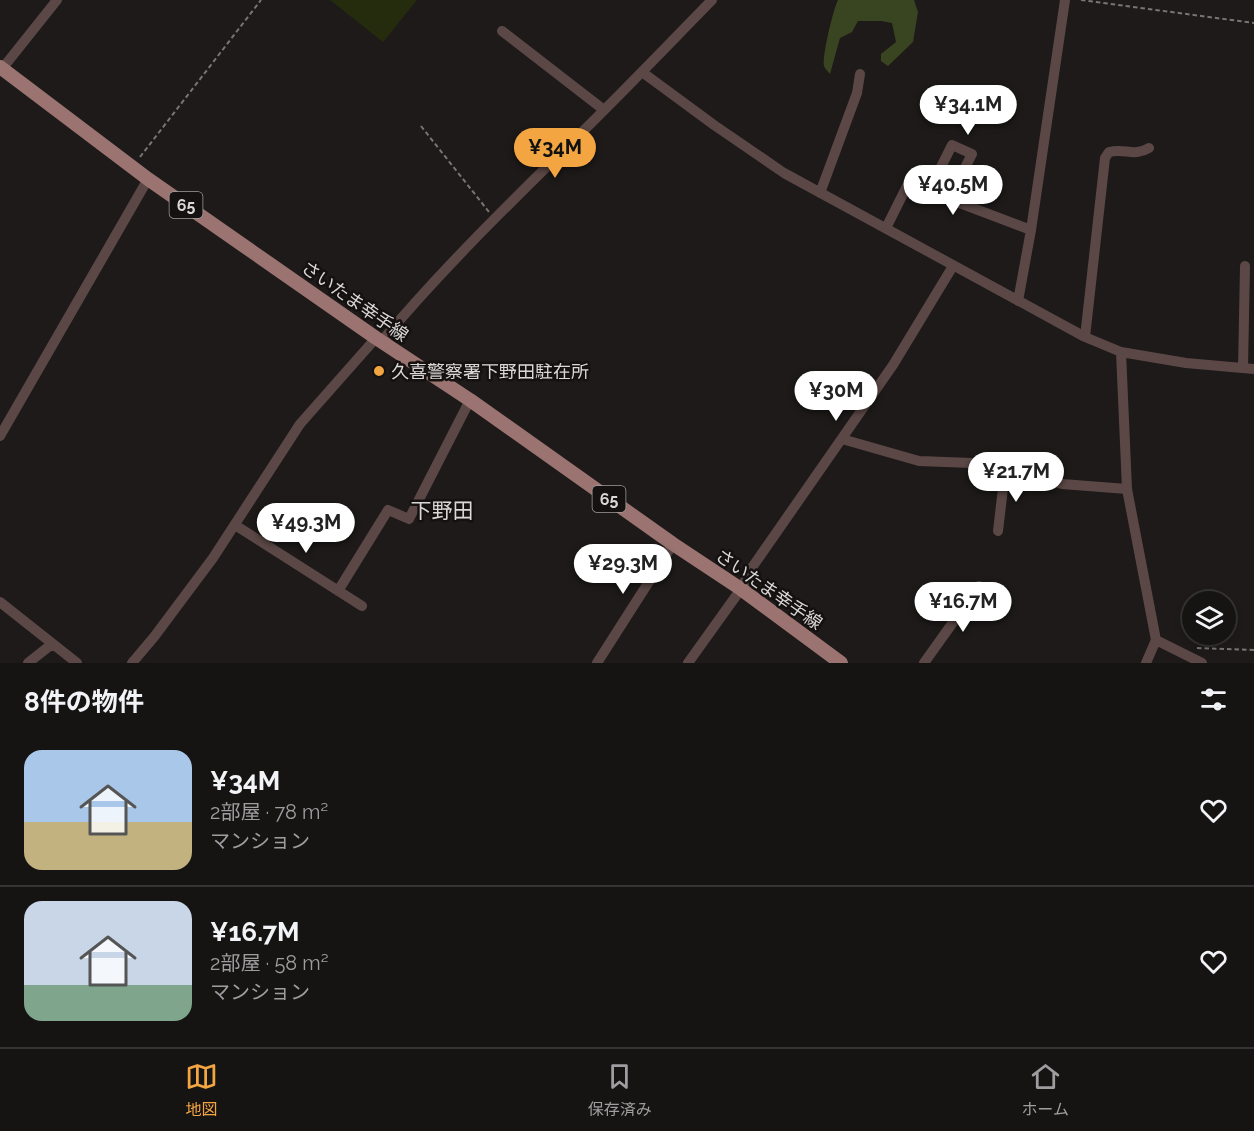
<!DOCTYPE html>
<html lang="ja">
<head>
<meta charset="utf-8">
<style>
  :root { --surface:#161413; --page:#232121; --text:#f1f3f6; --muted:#9e9ea0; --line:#353333; --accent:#f2a541 }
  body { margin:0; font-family:Raleway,"Noto Sans JP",sans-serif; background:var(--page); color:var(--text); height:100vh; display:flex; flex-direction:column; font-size:22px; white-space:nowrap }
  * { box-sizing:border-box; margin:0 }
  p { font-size:20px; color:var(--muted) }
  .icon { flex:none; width:33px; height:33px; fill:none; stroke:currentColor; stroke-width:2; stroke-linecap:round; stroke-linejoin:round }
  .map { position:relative; height:663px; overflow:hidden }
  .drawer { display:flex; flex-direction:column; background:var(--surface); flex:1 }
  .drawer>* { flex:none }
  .tools { position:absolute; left:1182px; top:591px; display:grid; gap:12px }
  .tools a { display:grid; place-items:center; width:54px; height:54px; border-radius:50%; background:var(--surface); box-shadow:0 3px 9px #0003,0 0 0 2px var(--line); font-size:30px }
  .price { position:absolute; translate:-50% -51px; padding:0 14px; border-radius:21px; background:#fff; color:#222; font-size:20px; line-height:39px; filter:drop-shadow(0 2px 3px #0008) }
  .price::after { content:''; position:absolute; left:50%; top:36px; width:18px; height:14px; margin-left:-9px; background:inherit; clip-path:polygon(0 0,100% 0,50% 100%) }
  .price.selected { background:var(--accent); color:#111 }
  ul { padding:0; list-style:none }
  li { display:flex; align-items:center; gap:18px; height:150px; padding:0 24px }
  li+li { border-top:2px solid var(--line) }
  li span { display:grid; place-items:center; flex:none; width:168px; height:120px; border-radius:18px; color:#555 }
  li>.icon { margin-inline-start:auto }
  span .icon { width:72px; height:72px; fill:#fffc; stroke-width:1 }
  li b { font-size:26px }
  h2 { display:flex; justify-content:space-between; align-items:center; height:72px; padding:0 24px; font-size:26px }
  .tabs { display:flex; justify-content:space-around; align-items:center; height:84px; border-top:2px solid var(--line); background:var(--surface); font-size:16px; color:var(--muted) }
  .tabs a { display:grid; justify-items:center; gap:3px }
  .tabs .selected { color:var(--accent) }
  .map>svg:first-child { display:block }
</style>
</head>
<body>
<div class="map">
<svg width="1254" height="663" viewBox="0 0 1254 663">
  <rect width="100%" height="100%" fill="#1d1a19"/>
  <path fill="#242c0d" d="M330,0H417L383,42Z"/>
  <path fill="#394420" d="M838,0H914L918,12L913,42L888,66L881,61V54L896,42L892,23L881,21H858L852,32L840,38L830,74C829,73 824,67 824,66C822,56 833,10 838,0Z"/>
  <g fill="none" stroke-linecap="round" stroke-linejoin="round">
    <path stroke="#787675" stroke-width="2" stroke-dasharray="4.5 3" stroke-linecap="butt" d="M1081,0L1254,23
      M421,126L489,212
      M140,157L261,0
      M1197,648L1254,650"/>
    <path stroke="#5b4846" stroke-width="10" d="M502,31L604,110
      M2,69L57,0
      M642,72L714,125L784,173L1085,337L1121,352L1186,363L1254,369
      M929,191L952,145L972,154L949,199
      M820,193L857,93L860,74
      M886,228L909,182L949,199L1031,230
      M1018,301L1031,230L1065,0
      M1085,337L1105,158L1109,152C1125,148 1134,157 1149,148
      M381,342C442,269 510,203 577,137C623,92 667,46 712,0
      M1121,352L1127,489L1156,640L1146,663
      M1243,368L1245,266
      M0,436L148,179
      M842,439L919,461L972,463L1062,484L1127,489
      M235,525L362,606
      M998,531L1005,471
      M338,591L388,510L409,519L470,400
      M0,602L77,663
      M1156,640L1202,663
      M28,663L52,644
      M132,663L154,637L213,558L300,424L376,338
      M597,663L673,544
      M688,663L741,589L751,569L893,365L953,266
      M924,663L979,586"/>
    <path stroke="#9b7471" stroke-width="14" d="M0,67L148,179L376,338L470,400L673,544L741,589L841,663"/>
  </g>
  <circle fill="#f2a541" stroke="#141110" stroke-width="2" cx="379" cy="371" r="6"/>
  <g text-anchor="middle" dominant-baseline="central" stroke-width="5" stroke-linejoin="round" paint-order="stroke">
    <g fill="#141110" stroke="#9f9c9b" stroke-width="1.5">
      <rect x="169.5" y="192" width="33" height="26" rx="4.5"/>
      <rect x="592.5" y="486" width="33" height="26" rx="4.5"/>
    </g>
    <g font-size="16" font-weight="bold" fill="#dad8d7">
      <text x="186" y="205">65</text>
      <text x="609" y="499">65</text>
    </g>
    <g font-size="18" fill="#dad8d7" stroke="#141110">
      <text transform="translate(355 301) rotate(35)">さいたま幸手線</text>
      <text transform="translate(769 589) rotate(35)">さいたま幸手線</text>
    </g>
    <g font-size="18" fill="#dad8d7" stroke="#141110" text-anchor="start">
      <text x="391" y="371">久喜警察署下野田駐在所</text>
    </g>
    <g font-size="21" fill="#dad8d7" stroke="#141110">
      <text x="442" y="510">下野田</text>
    </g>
  </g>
</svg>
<div class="tools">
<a><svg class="icon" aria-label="layers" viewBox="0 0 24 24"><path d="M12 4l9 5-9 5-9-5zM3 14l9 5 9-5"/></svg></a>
</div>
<b class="price" style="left:968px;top:136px">¥34.1M</b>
<b class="price selected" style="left:555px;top:179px">¥34M</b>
<b class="price" style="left:953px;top:216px">¥40.5M</b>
<b class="price" style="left:836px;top:422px">¥30M</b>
<b class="price" style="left:1016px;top:503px">¥21.7M</b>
<b class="price" style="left:306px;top:554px">¥49.3M</b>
<b class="price" style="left:623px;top:595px">¥29.3M</b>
<b class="price" style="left:963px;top:633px">¥16.7M</b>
</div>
<section class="drawer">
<h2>8件の物件<svg class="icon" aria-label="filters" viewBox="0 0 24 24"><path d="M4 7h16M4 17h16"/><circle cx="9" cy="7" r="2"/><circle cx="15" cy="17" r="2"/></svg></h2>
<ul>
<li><span style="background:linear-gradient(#a9c7e8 60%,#c2b280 0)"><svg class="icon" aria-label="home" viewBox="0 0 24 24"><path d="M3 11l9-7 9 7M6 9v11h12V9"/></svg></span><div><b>¥34M</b><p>2部屋 · 78 m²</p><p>マンション</p></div><svg class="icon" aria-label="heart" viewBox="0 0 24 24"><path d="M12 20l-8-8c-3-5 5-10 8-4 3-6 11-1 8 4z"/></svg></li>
<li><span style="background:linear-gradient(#c9d6e8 70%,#7fa58c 0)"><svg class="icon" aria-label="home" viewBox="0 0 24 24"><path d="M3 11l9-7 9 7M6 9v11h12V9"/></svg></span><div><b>¥16.7M</b><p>2部屋 · 58 m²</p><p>マンション</p></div><svg class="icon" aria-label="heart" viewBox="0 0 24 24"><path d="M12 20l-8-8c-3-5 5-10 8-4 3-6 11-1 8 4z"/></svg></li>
</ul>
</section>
<nav class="tabs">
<a class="selected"><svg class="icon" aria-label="map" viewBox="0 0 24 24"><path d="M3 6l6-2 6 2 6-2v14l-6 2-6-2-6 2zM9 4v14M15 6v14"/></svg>地図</a>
<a><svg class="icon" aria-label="saved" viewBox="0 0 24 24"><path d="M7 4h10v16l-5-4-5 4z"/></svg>保存済み</a>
<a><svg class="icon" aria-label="home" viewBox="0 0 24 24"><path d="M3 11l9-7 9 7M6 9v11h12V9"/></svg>ホーム</a>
</nav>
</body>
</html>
